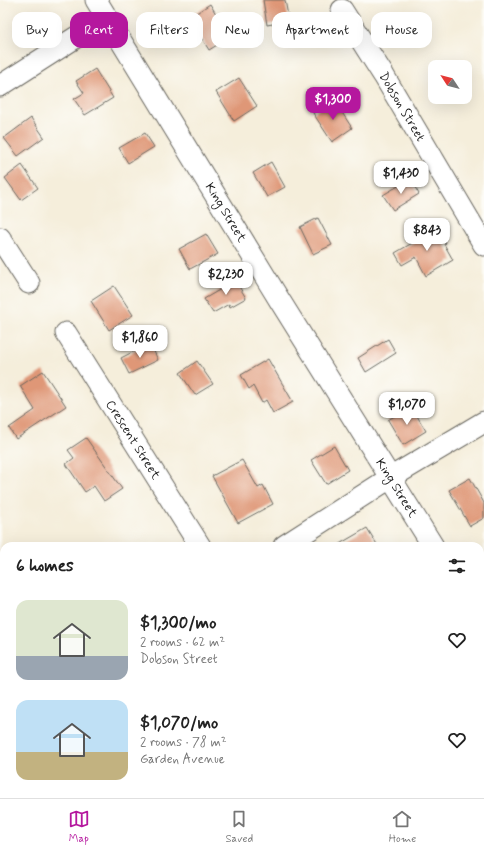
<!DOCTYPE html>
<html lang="en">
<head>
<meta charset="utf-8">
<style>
  :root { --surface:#fff; --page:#f6f6f6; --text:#222; --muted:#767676; --line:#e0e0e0; --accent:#b5179e }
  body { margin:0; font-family:Mynerve,sans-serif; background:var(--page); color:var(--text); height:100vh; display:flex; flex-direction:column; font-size:15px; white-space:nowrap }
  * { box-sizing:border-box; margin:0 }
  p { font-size:13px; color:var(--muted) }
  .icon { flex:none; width:22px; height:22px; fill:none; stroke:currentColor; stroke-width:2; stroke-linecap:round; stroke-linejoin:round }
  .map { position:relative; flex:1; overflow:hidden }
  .details { position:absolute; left:0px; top:542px; width:484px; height:256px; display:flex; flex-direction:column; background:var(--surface); border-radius:12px 12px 0 0; box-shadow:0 4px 16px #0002 }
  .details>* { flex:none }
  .banner { position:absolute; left:12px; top:12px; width:460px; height:36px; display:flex; gap:8px }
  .needle { width:26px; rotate:306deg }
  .controls { position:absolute; left:428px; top:60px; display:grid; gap:8px }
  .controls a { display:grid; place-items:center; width:44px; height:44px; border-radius:8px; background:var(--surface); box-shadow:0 4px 16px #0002; font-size:20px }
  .price { position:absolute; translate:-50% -34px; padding:0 9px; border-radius:8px; background:#fff; color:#222; font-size:13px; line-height:26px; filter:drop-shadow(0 1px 2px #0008) }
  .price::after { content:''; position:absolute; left:50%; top:24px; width:12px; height:9px; margin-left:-6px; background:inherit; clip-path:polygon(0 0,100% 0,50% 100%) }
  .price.selected { background:var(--accent); color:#fff }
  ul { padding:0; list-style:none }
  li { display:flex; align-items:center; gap:12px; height:100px; padding:0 16px }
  li span { display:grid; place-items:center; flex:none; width:112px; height:80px; border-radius:12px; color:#555 }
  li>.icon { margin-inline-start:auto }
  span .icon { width:48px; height:48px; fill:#fffc; stroke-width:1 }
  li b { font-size:17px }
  h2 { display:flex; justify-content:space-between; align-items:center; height:48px; padding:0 16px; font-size:17px }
  .tag { padding:0 14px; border-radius:12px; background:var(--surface); box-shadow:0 4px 16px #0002; font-size:14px; line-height:36px }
  .tag.selected { background:var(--accent); color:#fff }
  .tabs { display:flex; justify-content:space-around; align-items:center; height:56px; border-top:1px solid var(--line); background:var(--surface); font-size:11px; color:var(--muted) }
  .tabs a { display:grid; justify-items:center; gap:2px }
  .tabs .selected { color:var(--accent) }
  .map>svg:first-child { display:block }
</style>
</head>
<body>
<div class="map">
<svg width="484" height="798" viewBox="0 0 484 798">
  <rect width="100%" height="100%" fill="#fdfcf7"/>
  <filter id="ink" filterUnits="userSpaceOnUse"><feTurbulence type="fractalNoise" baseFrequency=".025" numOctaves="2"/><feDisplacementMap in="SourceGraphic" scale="8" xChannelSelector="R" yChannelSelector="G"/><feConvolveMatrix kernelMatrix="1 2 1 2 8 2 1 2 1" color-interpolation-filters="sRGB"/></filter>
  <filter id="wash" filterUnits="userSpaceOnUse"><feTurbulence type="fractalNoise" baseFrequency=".012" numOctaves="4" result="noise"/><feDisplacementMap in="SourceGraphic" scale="16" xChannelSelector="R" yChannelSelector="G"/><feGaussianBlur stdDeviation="0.9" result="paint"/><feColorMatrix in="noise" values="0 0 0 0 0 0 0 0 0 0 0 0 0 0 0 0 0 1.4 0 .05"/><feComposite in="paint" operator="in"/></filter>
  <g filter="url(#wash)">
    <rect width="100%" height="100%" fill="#f5eedb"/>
    <g id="blocks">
      <path fill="#df9777" d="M263,0H285L289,21L267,25Z
        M210,4L230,37L209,50L189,18Z
        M95,69L113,98L85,115L74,99L84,93L76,81Z
        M239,78L257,106L234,121L216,92Z
        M334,100L352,128L332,142L313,113Z
        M31,118L44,137L18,156L4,138Z
        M145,133L154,147L128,163L119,148Z
        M271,162L285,187L267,197L253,173Z
        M22,165L38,188L21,200L5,178Z
        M410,179L419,194L393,210L383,195Z
        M318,218L332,245L313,254L300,227Z
        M438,228L446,243L444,244L453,260L426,276L416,257L402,265L395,253Z
        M206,234L218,254L190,269L179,249Z
        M234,278L246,298L230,307L229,304L213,313L204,299L221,289L219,287Z
        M114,286L133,315L109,330L91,301Z
        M388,339L396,353L366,372L358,358Z
        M150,343L158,360L129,374L121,358Z
        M268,359L293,402L273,413L266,400L262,403L253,386L249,389L241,375Z
        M197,361L213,384L195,395L180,373Z
        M43,371L66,406L16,439L9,428L35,410L20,386Z
        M411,406L426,431L403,445L388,420Z
        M86,438L122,489L104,501L94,486L85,492L66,464L74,458L68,450Z
        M334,446L348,470L326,484L311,460Z
        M242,460L258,488L263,485L273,504L238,523L212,476Z
        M470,478L484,503V518L470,526L449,490Z
        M367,528L378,546H336Z"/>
    </g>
  </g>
  <g filter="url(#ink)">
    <use href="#blocks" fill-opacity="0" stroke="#68665f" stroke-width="1"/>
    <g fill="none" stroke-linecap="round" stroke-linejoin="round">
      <g stroke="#68665f" stroke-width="23">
        <g id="minor">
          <path id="s1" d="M96,0L280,301L433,546"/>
          <path id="s2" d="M342,10L384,76L484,245"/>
          <path d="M0,86L106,18"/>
          <path d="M0,238L29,283"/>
          <path id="s3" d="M66,333L200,546"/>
          <path d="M284,546L390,478L484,422"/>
          <path d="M480,622L484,628"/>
          <path d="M0,731L4,729"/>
        </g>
      </g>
      <use href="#minor" stroke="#fff" stroke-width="21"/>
    </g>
  </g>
  <g text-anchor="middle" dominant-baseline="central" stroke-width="4" stroke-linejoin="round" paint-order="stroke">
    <g font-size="13" fill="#1c1c1c" stroke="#fdfcf7">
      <text stroke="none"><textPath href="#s2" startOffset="114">Dobson Street</textPath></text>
      <text stroke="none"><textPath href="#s1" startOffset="249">King Street</textPath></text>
      <text stroke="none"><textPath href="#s3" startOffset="126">Crescent Street</textPath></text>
      <text stroke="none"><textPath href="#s1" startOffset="573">King Street</textPath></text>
    </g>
  </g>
</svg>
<div class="controls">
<a><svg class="needle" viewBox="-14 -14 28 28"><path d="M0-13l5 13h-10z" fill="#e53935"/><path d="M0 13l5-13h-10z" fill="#767676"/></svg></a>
</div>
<b class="price selected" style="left:333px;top:121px">$1,300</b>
<b class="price" style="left:401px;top:195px">$1,430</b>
<b class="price" style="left:427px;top:252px">$843</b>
<b class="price" style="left:226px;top:296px">$2,230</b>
<b class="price" style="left:140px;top:359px">$1,860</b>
<b class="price" style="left:407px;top:426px">$1,070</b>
<div class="banner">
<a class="tag">Buy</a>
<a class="tag selected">Rent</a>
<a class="tag">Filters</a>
<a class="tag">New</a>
<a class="tag">Apartment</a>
<a class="tag">House</a>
</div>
<section class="details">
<h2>6 homes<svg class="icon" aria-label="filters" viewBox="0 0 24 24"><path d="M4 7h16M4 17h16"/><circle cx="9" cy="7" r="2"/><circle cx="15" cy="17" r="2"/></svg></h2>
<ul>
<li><span style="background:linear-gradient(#dfe7d0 70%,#9aa5b1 0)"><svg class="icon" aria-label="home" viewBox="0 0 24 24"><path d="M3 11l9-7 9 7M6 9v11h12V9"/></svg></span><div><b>$1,300/mo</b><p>2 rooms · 62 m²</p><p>Dobson Street</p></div><svg class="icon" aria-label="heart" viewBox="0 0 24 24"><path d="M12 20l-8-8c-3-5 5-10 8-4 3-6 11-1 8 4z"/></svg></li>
<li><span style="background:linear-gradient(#bfe0f5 65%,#c2b280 0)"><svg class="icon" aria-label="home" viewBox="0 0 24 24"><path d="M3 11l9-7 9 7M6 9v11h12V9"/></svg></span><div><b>$1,070/mo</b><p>2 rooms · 78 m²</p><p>Garden Avenue</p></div><svg class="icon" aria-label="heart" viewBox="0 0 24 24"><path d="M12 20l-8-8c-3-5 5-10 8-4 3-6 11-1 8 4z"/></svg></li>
</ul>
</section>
</div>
<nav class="tabs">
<a class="selected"><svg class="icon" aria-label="map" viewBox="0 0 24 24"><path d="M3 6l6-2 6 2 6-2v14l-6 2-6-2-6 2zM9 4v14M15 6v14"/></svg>Map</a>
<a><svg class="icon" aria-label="saved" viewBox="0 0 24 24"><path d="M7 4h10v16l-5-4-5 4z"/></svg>Saved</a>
<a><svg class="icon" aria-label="home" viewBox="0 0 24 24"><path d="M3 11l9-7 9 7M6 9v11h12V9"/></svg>Home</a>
</nav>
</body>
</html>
